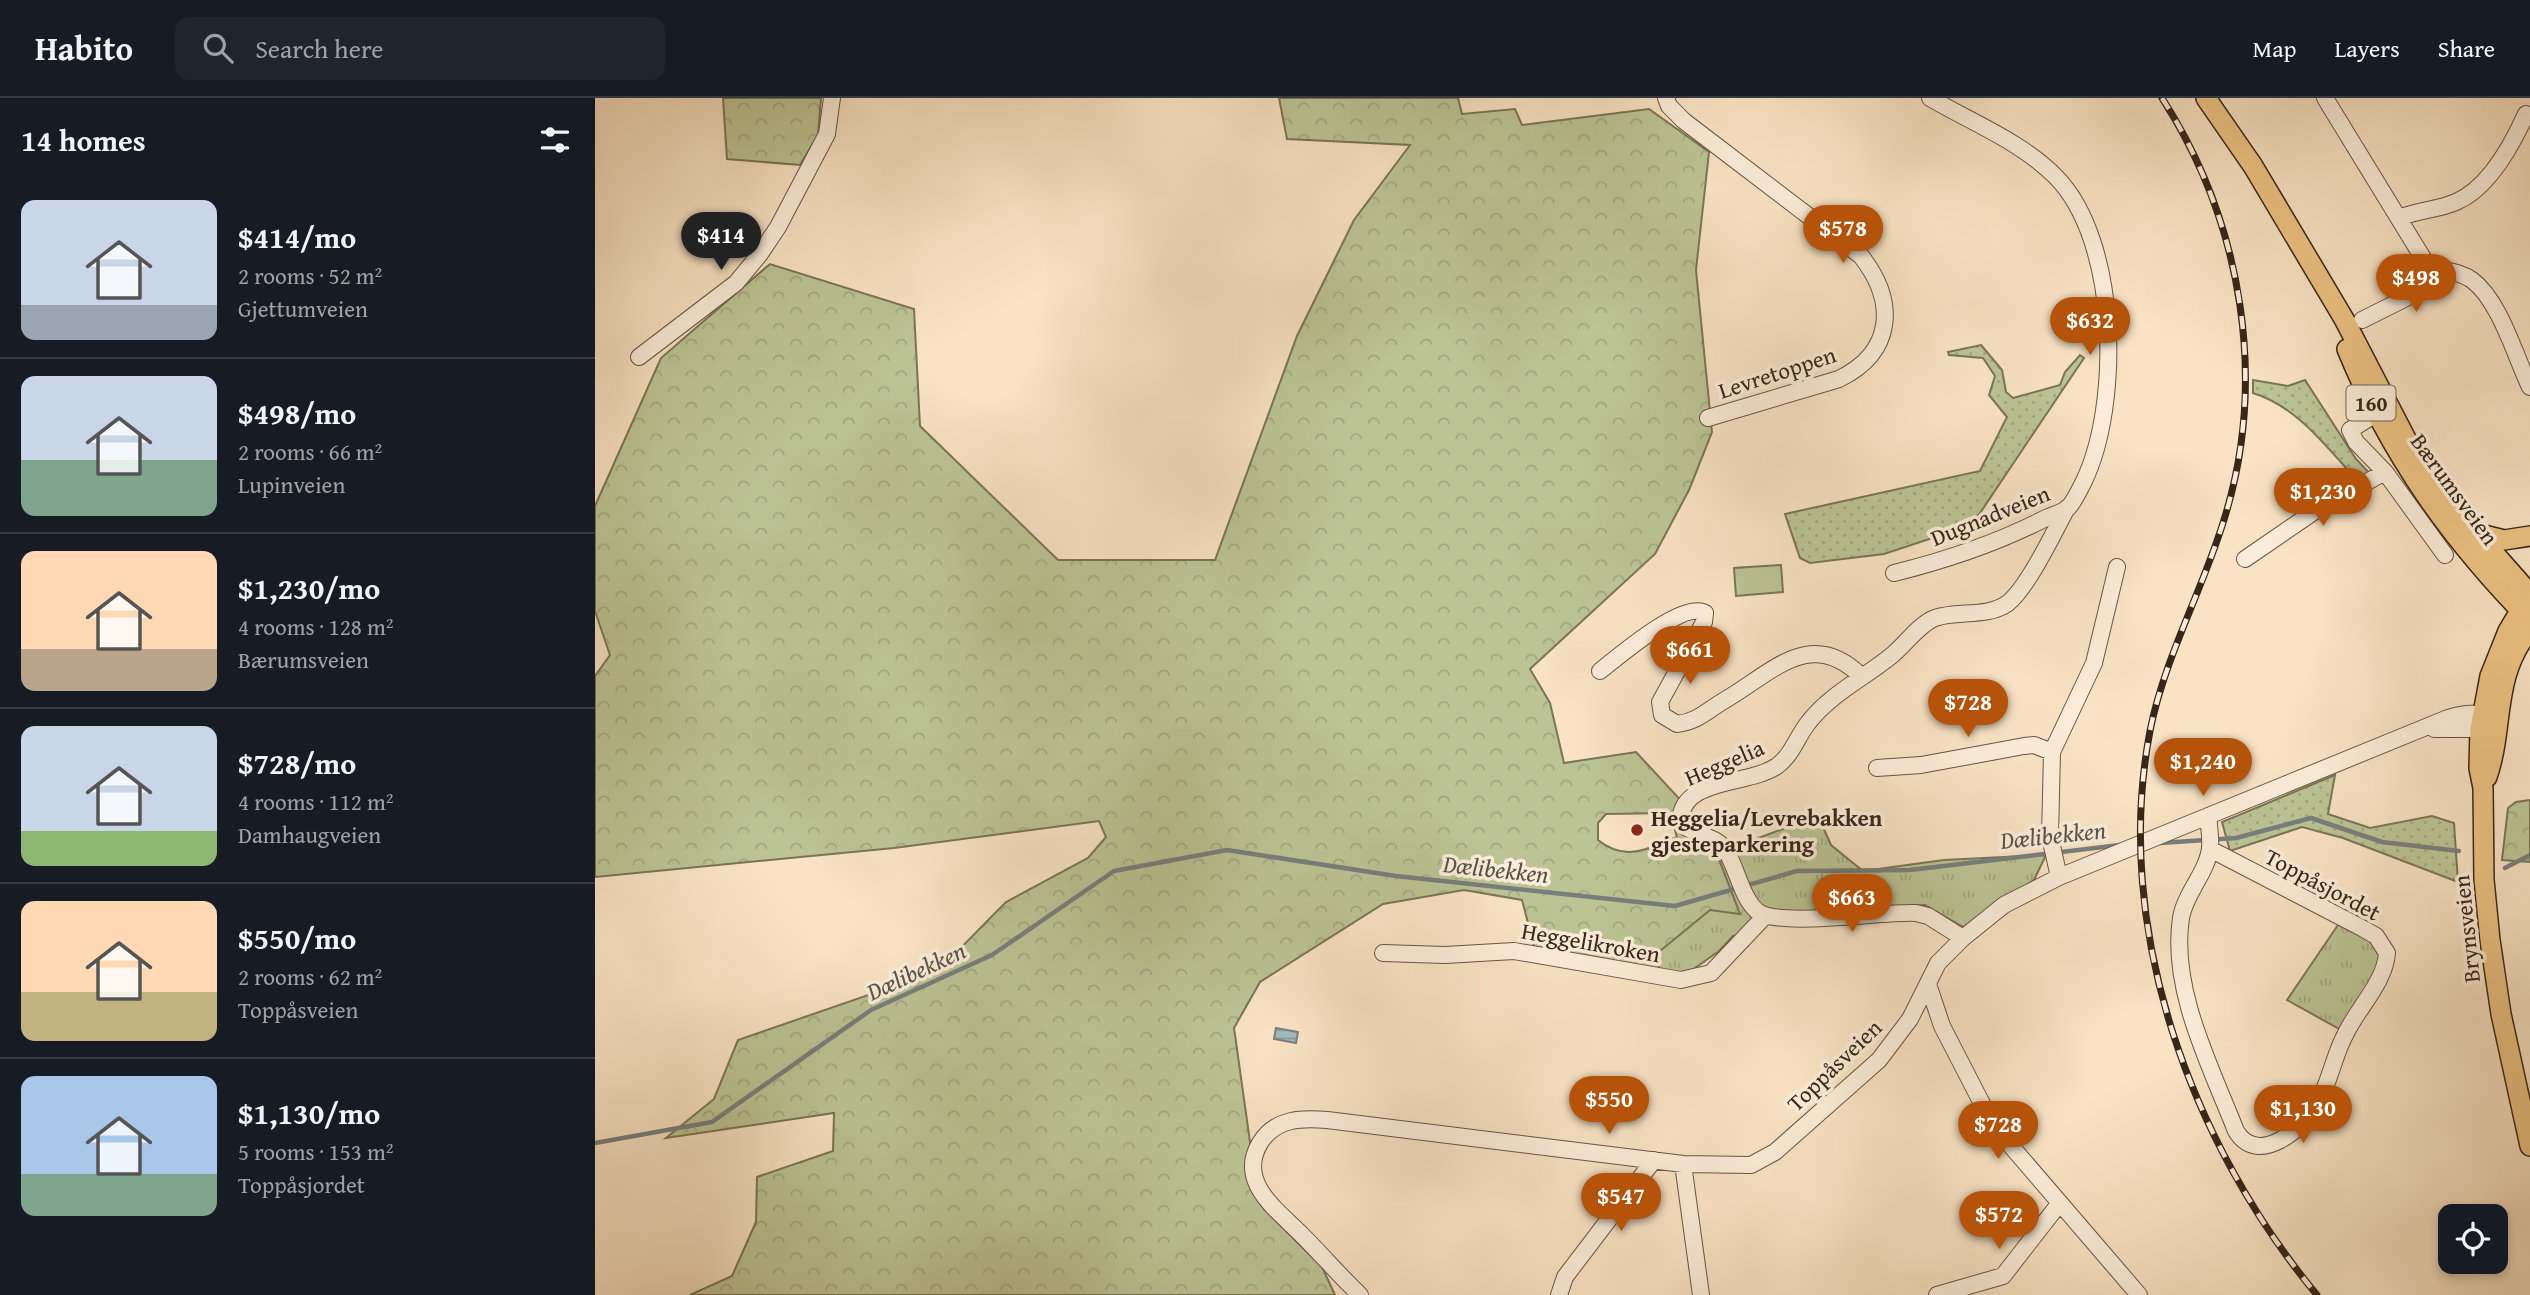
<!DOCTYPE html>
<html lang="en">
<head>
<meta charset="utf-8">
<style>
  :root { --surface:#171b24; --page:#20242c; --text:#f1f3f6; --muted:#9ea1a6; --line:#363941; --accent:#b45309 }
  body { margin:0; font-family:"Gentium Book Plus",serif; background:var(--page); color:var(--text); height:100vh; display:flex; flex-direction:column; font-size:26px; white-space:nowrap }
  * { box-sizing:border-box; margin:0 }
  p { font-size:23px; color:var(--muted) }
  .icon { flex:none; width:38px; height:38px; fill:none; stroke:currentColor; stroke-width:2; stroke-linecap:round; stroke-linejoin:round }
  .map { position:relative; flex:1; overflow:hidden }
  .details { display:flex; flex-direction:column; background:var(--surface); width:595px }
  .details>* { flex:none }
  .buttons { position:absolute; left:1843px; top:1106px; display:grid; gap:14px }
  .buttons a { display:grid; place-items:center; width:70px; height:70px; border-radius:14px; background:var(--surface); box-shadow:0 4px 10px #0003; font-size:35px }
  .price { position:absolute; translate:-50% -60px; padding:0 16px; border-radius:24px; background:var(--accent); color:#fff; font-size:23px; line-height:46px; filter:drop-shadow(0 2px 4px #0008) }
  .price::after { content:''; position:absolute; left:50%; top:42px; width:21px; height:16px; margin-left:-10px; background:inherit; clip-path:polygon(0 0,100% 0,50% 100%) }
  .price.on { background:#222; color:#fff }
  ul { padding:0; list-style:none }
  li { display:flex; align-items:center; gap:21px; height:175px; padding:0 21px }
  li+li { border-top:2px solid var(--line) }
  li span { display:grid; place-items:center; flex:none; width:196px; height:140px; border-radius:14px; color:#555 }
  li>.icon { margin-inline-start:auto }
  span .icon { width:84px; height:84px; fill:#fffc; stroke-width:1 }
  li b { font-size:30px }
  h2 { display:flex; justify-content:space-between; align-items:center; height:84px; padding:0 21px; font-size:30px }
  header { display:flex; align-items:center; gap:42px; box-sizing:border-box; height:98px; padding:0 35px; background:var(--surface); border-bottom:2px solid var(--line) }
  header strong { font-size:33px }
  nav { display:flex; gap:38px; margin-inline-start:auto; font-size:24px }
  .search { width:490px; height:63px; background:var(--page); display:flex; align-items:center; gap:18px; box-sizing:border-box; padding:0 24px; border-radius:14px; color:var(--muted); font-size:26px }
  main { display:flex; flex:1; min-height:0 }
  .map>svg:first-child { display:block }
</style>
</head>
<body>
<header>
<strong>Habito</strong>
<div class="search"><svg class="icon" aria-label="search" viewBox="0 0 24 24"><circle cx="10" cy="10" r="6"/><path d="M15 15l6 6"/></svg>Search here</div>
<nav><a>Map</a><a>Layers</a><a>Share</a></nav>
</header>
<main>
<section class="details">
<h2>14 homes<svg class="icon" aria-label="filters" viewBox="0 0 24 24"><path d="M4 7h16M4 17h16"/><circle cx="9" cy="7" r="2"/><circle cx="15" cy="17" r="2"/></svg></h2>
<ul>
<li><span style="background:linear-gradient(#c9d6e8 75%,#9aa5b1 0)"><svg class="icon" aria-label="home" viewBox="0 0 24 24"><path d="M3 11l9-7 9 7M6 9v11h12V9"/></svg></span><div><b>$414/mo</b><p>2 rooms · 52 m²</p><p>Gjettumveien</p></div></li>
<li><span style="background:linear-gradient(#c9d6e8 60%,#7fa58c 0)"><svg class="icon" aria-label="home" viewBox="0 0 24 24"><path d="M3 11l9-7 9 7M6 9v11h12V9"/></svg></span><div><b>$498/mo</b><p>2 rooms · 66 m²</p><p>Lupinveien</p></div></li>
<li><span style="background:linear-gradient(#ffd9b3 70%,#b9a48a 0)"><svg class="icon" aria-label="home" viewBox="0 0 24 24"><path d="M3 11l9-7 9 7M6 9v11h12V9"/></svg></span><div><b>$1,230/mo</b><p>4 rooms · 128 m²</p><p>Bærumsveien</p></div></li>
<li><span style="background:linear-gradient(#c9d6e8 75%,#8fb573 0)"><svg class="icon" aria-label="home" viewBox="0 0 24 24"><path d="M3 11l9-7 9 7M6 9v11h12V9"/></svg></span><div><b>$728/mo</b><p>4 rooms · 112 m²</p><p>Damhaugveien</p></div></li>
<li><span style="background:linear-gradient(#ffd9b3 65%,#c2b280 0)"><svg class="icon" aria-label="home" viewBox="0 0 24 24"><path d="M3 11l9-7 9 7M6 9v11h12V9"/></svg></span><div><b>$550/mo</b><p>2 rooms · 62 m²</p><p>Toppåsveien</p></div></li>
<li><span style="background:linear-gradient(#a9c7e8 70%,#7fa58c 0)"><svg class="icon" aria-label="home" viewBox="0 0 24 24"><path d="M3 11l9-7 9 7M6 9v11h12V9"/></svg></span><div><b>$1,130/mo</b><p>5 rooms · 153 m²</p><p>Toppåsjordet</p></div></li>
</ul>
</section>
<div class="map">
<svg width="1935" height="1197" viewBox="0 0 1935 1197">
  <defs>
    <pattern id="grass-dots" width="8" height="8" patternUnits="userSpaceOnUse" patternTransform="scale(1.75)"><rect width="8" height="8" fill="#bcc495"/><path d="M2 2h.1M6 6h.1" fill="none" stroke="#a2a880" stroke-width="1.8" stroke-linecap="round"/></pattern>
    <pattern id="forest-crowns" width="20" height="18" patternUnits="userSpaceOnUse" patternTransform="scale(1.75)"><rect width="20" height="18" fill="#bcc495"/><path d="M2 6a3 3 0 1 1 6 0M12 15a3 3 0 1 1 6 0" fill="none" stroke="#a2a880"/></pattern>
    <pattern id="park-tufts" width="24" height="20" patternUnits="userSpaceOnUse" patternTransform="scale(1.75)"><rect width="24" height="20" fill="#bcc495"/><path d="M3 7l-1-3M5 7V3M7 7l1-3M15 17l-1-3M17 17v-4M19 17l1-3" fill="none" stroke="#a2a880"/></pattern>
    <pattern id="water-rules" width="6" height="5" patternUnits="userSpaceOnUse" patternTransform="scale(1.75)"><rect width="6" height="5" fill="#a3bbbf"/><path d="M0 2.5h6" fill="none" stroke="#86989a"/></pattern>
  </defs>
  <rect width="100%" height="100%" fill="#f9e3c4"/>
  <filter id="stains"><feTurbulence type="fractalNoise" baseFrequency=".00286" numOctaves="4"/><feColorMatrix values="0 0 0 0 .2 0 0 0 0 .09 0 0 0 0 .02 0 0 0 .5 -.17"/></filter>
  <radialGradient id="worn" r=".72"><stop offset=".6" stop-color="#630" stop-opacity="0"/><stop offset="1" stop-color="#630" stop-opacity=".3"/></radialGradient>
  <path fill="url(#grass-dots)" stroke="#7a7557" stroke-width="2" d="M1386,247L1407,272L1411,294L1418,300L1465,287L1470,274L1485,257L1489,260L1377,427L1289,456L1215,465L1205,460L1190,416L1385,373L1412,319L1394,297L1400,278L1388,260L1354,257L1353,254Z
    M1658,282L1693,288L1710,282L1761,361L1777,378L1763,383C1731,349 1703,309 1658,295Z
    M1740,677L1733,716L1775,730L1837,718L1859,725L1863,784L1748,740L1707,729L1635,753L1627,724Z"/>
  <path fill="url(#forest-crowns)" stroke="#7a7557" stroke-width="2" fill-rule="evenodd" d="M128,0H226L223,37L205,67L132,61Z
    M684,0H863L867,16L920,11L927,27L1054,11L1114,54L1101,172L1117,334L1094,392L1060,456L935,571L955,605L969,665L1041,654L1103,721L1124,761L1146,817L1063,879L940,852L927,802L869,792L788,806L665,884L639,930L656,1051L654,1087L668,1110L727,1169L740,1197H95L137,1178L161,1124L162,1079L238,1053L239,1015L71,1040L119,1001L143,942L343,873L411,804L493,760L511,739L504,723L299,750L0,779V578L15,557L0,513V408L66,260L175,166L319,211L325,328L463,462H620L702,238L759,122L815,47L692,41ZM1075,715L1082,739C1054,751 1030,764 1003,742V725L1011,716Z
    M1935,702V764L1907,762L1913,710L1921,704Z"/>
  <path fill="url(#park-tufts)" stroke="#7a7557" stroke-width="2" d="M1223,718L1236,747L1268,773L1349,762L1451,757L1439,782L1368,829L1330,807L1157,819L1146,837L1138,838L1124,853L1090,877L1063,879L1065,853L1115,812L1145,816L1124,761L1144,747Z
    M1745,824L1785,848V865L1746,932L1692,902Z"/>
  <path fill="#bcc495" stroke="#7a7557" stroke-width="2" d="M1186,467L1188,494L1141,498L1139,470Z"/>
  <path fill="url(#water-rules)" stroke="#787f7d" stroke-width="2" d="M681,930L703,934L701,945L679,941Z"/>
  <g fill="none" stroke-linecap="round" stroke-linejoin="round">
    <path stroke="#787f7d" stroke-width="4.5" d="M1565,745L1641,740L1716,720L1787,744L1864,753
      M1910,770L1935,757
      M0,1045L117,1024L276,912L397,857L519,773L632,752L801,778L1080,808L1202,773L1315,772L1525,747"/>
    <g stroke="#685544" stroke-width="18">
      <path id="minor" d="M1071,0L1074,8L1089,23L1266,158C1302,204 1299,254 1244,281L1113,320
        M1730,0L1831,165C1845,174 1864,172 1877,182C1905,203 1920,258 1935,289
        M1804,120C1822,112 1843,112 1861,104C1894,90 1917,47 1931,16
        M1767,222L1829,191L1842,172
        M44,259L141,185L165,156L183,129L232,36L237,0
        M1792,309L1755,332L1761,344L1790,374L1850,457
        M1650,461L1720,413L1790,374
        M1299,475C1352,462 1400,446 1449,421C1455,418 1467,415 1473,410C1479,404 1485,391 1489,383C1526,306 1524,143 1461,79C1427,44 1376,24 1335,0
        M1005,573C1024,558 1089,502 1110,515L1109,524L1065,604L1067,617L1082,626C1102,624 1113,612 1130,602C1178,574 1216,528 1267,579
        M1839,631H1885L1896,626
        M1282,670L1326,667L1429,648L1439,647L1457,654
        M1613,718C1614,728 1616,740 1615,750C1612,775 1590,795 1586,820C1575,891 1616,969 1641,1033C1663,1070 1709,1030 1723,1005C1735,983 1739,957 1751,935C1763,910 1790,884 1792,855L1781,838L1767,830L1615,751
        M1464,779L1455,739L1457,654L1499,565L1522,469
        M1368,840L1333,818L1321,815C1290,813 1181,830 1162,813C1146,799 1142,769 1130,751C1120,737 1098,737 1085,725C1085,679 1153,688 1182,668C1197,657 1202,639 1213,625C1234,597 1269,580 1296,558C1310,547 1324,526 1340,520C1362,512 1393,520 1413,505C1433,489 1459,434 1472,410
        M788,855L850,857L919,853L1086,882L1116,875L1170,818
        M1333,886L1347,928L1398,1027L1544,1197
        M1088,1066L1106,1197
        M765,1197C745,1178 728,1158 708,1138C684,1113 641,1085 665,1045C680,1020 707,1020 732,1022L1088,1066L1156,1067L1180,1054L1284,962L1315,921L1343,865L1368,840L1409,807L1464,779L1853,620C1868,615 1882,613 1896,620
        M964,1197L970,1179L1059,1062
        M1342,1197L1408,1178L1464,1106"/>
    </g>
    <g stroke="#372619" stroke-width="22">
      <path id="major" d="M1611,0L1658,68L1749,221L1821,360L1846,395L1935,496
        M1752,251C1795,356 1856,442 1935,522
        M1881,435L1909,442L1935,438
        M1935,496L1913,533L1895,578L1885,631L1884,670L1888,690L1889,782L1895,842L1906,916L1935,1048
        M1892,679C1910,626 1896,581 1935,531"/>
    </g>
    <use href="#minor" stroke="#fbedd9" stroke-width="16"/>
    <use href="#major" stroke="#ecc282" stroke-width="19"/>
    <g stroke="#372619" stroke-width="7">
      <path id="rail" d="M1567,0C1648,126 1674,285 1627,428C1605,497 1569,562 1555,633C1517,831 1596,1045 1722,1197"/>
    </g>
    <use href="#rail" stroke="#fbedd9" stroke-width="4.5" stroke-dasharray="13" stroke-linecap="butt"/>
  </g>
  <circle fill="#8f2418" stroke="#fbedd9" stroke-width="2.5" cx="1042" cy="732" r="7"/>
  <g text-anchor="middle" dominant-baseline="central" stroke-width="7" stroke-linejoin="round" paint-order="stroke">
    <rect fill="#fbedd9" stroke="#726253" stroke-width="2" x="1751.5" y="287.5" width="49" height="35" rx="5"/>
    <g font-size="21" font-weight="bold" fill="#372619">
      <text x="1776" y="305">160</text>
    </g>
    <g font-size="23" fill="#372619" stroke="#fbedd9">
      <text transform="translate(1182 274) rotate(-18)">Levretoppen</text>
      <text transform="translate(1860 391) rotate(54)">Bærumsveien</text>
      <text transform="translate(1395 417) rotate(-22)">Dugnadveien</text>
      <text transform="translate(1129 664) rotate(-23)">Heggelia</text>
      <text transform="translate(1728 786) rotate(28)">Toppåsjordet</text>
      <text transform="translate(1871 831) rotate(-96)">Brynsveien</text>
      <text transform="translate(996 844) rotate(10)">Heggelikroken</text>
      <text transform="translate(1239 967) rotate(-44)">Toppåsveien</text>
    </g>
    <g font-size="23" font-weight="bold" fill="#372619" stroke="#fbedd9" text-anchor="start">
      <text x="1056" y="719">Heggelia/Levrebakken<tspan x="1056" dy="26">gjesteparkering</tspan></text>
    </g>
    <g font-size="24" font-style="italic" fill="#57534b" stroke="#fbedd9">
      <text transform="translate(1458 737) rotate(-6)">Dælibekken</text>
      <text transform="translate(901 771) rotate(6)">Dælibekken</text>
      <text transform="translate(321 873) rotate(-25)">Dælibekken</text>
    </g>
  </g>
  <rect width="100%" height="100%" filter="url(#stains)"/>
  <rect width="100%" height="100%" fill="url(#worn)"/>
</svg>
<div class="buttons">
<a><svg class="icon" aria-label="locate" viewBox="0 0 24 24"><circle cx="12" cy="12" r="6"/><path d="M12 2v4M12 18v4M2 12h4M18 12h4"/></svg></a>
</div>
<b class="price" style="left:1248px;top:167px">$578</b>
<b class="price on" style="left:126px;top:174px">$414</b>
<b class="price" style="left:1821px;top:216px">$498</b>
<b class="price" style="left:1495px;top:259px">$632</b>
<b class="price" style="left:1728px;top:430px">$1,230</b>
<b class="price" style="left:1095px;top:588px">$661</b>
<b class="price" style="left:1373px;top:641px">$728</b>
<b class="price" style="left:1608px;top:700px">$1,240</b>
<b class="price" style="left:1257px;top:836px">$663</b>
<b class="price" style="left:1014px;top:1038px">$550</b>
<b class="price" style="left:1708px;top:1047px">$1,130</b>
<b class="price" style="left:1403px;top:1063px">$728</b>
<b class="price" style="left:1026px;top:1135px">$547</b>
<b class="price" style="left:1404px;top:1153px">$572</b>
</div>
</main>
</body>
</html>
